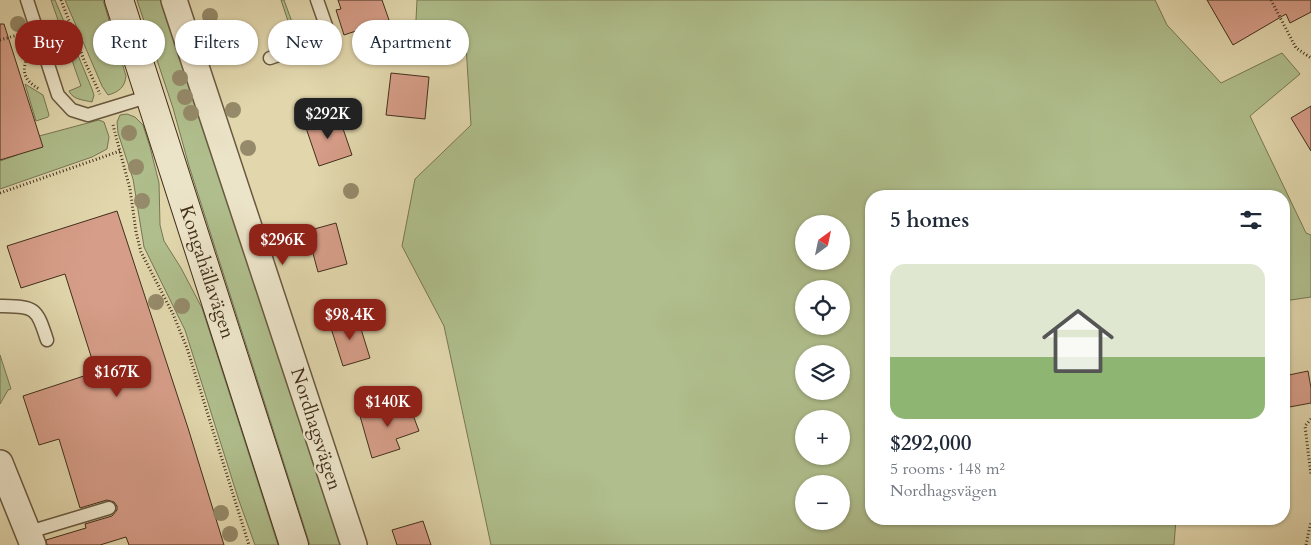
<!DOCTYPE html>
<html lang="en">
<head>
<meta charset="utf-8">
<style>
  :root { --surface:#fff; --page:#f6f6f7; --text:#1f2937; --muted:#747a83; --line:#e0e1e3; --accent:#8f2418 }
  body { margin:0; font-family:Cardo,serif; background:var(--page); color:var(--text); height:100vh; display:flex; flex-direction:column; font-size:19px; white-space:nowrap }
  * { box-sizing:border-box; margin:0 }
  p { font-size:16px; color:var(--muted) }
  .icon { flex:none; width:28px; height:28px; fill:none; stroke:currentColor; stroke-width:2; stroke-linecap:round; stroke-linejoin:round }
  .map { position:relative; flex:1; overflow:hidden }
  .sheet { position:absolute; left:865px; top:190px; width:425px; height:335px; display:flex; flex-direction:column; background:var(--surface); border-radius:20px; box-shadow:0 1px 4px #0004 }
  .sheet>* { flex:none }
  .hud { position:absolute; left:15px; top:20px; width:475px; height:45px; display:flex; gap:10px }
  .needle { width:32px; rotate:33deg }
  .controls { position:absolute; left:795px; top:215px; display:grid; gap:10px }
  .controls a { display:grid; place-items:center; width:55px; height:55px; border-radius:50%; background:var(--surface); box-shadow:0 1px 4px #0004; font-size:25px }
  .price { position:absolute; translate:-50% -42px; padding:0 11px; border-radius:10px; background:var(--accent); color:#fff; font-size:16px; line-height:32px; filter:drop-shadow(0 1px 2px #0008) }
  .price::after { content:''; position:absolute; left:50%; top:30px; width:15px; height:11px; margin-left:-8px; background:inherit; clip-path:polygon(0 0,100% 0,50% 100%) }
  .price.on { background:#222; color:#fff }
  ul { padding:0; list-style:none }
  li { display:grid; align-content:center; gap:10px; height:265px; padding:0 25px }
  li+li { border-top:1px solid var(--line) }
  li span { display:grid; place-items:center; height:155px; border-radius:15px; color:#555 }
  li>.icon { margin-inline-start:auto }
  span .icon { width:90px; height:90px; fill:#fffc; stroke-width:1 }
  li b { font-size:21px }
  h2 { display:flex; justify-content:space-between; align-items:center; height:60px; padding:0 25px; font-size:21px }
  .pill { padding:0 18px; border-radius:22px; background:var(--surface); box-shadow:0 1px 4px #0004; font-size:18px; line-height:45px }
  .pill.on { background:var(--accent); color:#fff }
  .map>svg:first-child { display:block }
</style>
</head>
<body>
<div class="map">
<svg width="1311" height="545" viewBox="0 0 1311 545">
  <rect width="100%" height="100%" fill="#e1d6ac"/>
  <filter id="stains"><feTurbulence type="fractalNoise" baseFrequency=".004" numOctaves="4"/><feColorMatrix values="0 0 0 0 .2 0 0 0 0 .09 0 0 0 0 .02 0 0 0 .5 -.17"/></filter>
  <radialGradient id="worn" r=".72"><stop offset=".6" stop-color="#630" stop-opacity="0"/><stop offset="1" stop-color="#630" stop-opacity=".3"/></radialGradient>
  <path fill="#afbe8c" stroke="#787654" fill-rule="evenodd" d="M51,0H55L92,89L94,95L92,102C84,100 73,100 69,91L81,86Z
    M65,0H103L126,76C125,87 119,92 108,95L102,86Z
    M137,0H162C173,30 180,61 192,90L344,545H310L189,166L173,108Z
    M281,0H284L300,44L296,45Z
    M417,0H1155L1167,25L1221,83L1282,53L1300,74L1250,116L1306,233L1311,235V297L1284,301V196H871V519H1176L1174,545H491L444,326L402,246L415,179L471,125L466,46L415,39ZM804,224H841V261H804ZM804,289H841V326H804ZM804,354H841V391H804ZM804,419H841V456H804ZM804,484H841V521H804Z
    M25,84L43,95L49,115L48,117L36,121Z
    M127,114L135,117L143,125L150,147L159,183L160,225L164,241L181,268L202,308L278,545H255L238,498L185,330L144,247L133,179L118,133L117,122L120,115Z
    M99,120L104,122L109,137L107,149L92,157L0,189V161L17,155L13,143Z
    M0,355L11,389L8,390L0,404Z"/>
  <path fill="#d69d88" stroke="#412f1b" d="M338,0H382L389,20L344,35L336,10L341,9Z
    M1207,0H1311V12L1290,23L1286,14L1233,45Z
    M0,24H4L43,147L0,160Z
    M391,73L429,77L425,119L386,115Z
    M1311,106V151L1291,118Z
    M338,114L352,155L319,166L305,125Z
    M117,211L188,428L224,545H129L126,537L100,545H47L46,540L86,528L85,524L112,516L117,510V506L114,502L107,500L80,508L59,439L39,445L23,396L96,372L65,274L21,288L7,246Z
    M336,223L347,264L318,272L307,231Z
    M357,316L370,358L343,366L330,325Z
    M1308,371L1311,388V403L1284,408V376Z
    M408,402L419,431L396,439L400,449L372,458L360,416Z
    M423,521L431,545H397L392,530Z"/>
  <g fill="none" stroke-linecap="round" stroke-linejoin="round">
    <g stroke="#69593f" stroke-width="15">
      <path id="lane" d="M27,0L58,95L72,110L88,115L150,96
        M270,58L330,37L317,0
        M0,306C35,307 36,306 47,340
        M29,532L109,508"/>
    </g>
    <g stroke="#69593f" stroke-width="28">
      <path id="street" d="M174,0L354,545
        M0,463L33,545"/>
    </g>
    <g stroke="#412f1b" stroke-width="30">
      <path id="secondary" d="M119,0L294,545"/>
    </g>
    <path stroke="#412f1b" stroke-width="3" stroke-dasharray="1 2.5" stroke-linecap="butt" d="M61,0L84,60L100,94
      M1271,0L1296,48L1311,58
      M0,40L21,34
      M28,55C21,72 24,80 39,89
      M113,125L130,189L136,232L141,252L173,314L187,348L249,545
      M0,193L120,151
      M1311,419L1305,426L1311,475
      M1306,545L1311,521"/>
    <use href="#lane" stroke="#ece4c9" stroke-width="12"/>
    <use href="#street" stroke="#ece4c9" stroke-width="25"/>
    <use href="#secondary" stroke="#ece4c9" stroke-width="28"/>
  </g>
  <g fill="#958a69">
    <circle cx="210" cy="16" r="8"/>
    <circle cx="18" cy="24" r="8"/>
    <circle cx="218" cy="46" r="8"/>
    <circle cx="180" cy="78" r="8"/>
    <circle cx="185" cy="97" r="8"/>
    <circle cx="233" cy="110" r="8"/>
    <circle cx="191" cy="113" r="8"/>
    <circle cx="129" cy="133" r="8"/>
    <circle cx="248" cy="148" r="8"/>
    <circle cx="136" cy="167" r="8"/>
    <circle cx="351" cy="191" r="8"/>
    <circle cx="142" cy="201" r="8"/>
    <circle cx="156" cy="302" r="8"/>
    <circle cx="182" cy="306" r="8"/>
    <circle cx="221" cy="513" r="8"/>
    <circle cx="230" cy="534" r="8"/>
  </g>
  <g text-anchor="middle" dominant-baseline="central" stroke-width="4.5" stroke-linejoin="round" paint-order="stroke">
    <g font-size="19" fill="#412f1b" stroke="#ece4c9">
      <text transform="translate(207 272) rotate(72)">Kongahällavägen</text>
      <text transform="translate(316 429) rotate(72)">Nordhagsvägen</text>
    </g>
  </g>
  <rect width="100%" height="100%" filter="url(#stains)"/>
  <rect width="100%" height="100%" fill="url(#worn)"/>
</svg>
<div class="controls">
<a><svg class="needle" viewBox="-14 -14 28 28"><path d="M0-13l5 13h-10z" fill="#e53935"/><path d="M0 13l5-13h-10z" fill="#747a83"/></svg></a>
<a><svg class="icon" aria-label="locate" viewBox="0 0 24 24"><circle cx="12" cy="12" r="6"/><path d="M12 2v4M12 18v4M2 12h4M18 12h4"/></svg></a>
<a><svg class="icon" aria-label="layers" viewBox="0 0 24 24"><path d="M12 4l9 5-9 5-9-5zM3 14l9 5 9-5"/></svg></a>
<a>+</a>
<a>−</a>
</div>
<b class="price on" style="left:328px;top:140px">$292K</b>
<b class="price" style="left:283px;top:266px">$296K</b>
<b class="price" style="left:350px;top:341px">$98.4K</b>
<b class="price" style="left:117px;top:398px">$167K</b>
<b class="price" style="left:388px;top:428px">$140K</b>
<div class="hud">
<a class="pill on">Buy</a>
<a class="pill">Rent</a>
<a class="pill">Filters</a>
<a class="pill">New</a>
<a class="pill">Apartment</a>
</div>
<section class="sheet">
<h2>5 homes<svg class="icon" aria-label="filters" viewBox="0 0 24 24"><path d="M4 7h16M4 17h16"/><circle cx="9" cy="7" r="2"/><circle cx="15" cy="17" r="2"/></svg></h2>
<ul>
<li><span style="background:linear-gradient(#dfe7d0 60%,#8fb573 0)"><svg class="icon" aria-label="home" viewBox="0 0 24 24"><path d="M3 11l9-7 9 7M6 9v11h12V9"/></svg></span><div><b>$292,000</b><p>5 rooms · 148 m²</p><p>Nordhagsvägen</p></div></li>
</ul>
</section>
</div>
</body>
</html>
